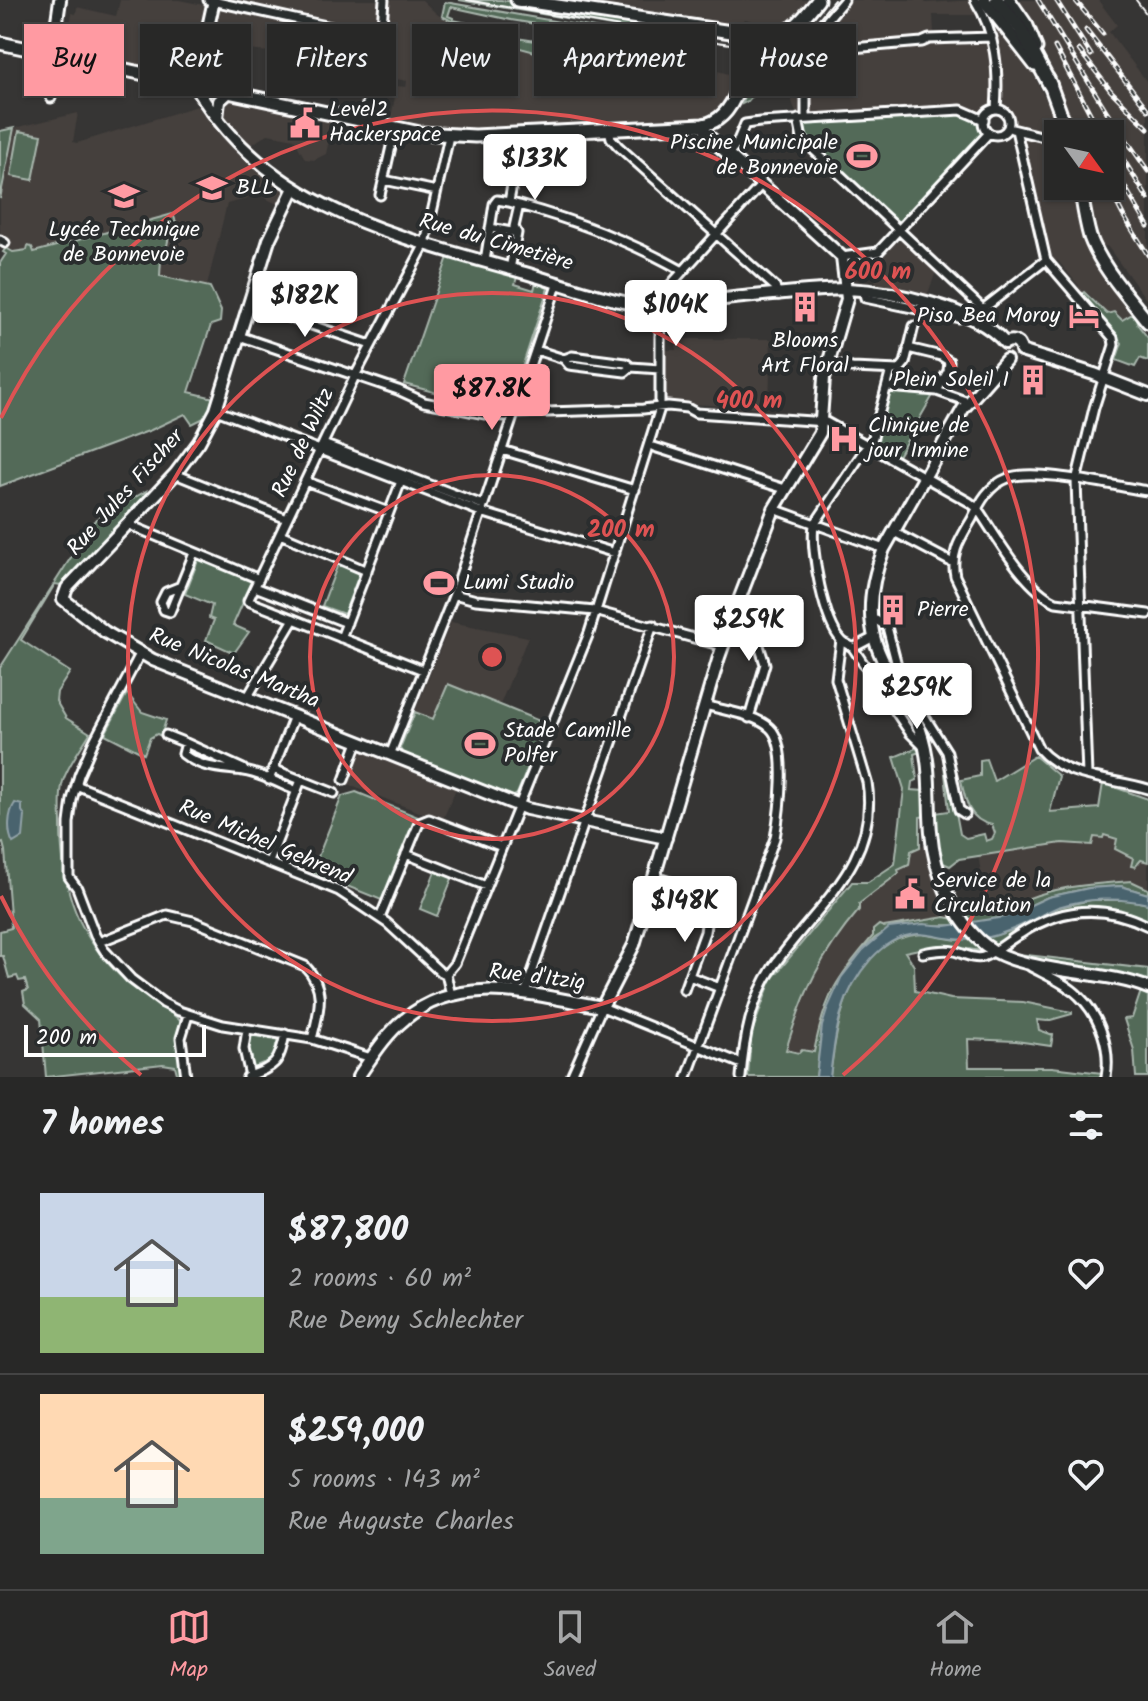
<!DOCTYPE html>
<html lang="en">
<head>
<meta charset="utf-8">
<style>
  :root { --surface:#282827; --page:#343433; --text:#f1f3f6; --muted:#a5a6a7; --line:#444; --accent:#ff9aa2 }
  body { margin:0; font-family:Kalam,sans-serif; background:var(--page); color:var(--text); height:100vh; display:flex; flex-direction:column; font-size:30px; white-space:nowrap }
  * { box-sizing:border-box; margin:0 }
  p { font-size:26px; color:var(--muted) }
  .icon { flex:none; width:44px; height:44px; fill:none; stroke:currentColor; stroke-width:2; stroke-linecap:round; stroke-linejoin:round }
  .map { position:relative; height:1077px; overflow:hidden }
  .sheet { display:flex; flex-direction:column; background:var(--surface); flex:1 }
  .sheet>* { flex:none }
  .guide { position:absolute; left:24px; top:24px; width:1100px; height:72px; display:flex; gap:16px }
  .needle { width:52px; rotate:123deg }
  .controls { position:absolute; left:1044px; top:120px; display:grid; gap:16px }
  .controls a { display:grid; place-items:center; width:80px; height:80px; border-radius:0px; background:var(--surface); box-shadow:0 2px 6px #0004,0 0 0 2px var(--line); font-size:40px }
  .scale { position:absolute; left:24px; bottom:20px; width:182px; box-sizing:border-box; padding-left:8px; border:4px solid #fff; border-top:0; font-size:22px; line-height:28px; white-space:nowrap; color:#fff; -webkit-text-stroke:6px #2a2d2e; paint-order:stroke }
  .price { position:absolute; translate:-50% -68px; padding:0 18px; border-radius:8px; background:#fff; color:#222; font-size:26px; line-height:52px; filter:drop-shadow(0 2px 4px #0008) }
  .price::after { content:''; position:absolute; left:50%; top:48px; width:24px; height:18px; margin-left:-12px; background:inherit; clip-path:polygon(0 0,100% 0,50% 100%) }
  .price.active { background:var(--accent); color:#111 }
  ul { padding:0; list-style:none }
  li { display:flex; align-items:center; gap:24px; height:200px; padding:0 40px }
  li+li { border-top:2px solid var(--line) }
  li span { display:grid; place-items:center; flex:none; width:224px; height:160px; border-radius:0px; color:#555 }
  li>.icon { margin-inline-start:auto }
  span .icon { width:96px; height:96px; fill:#fffc; stroke-width:1 }
  li b { font-size:34px }
  h2 { display:flex; justify-content:space-between; align-items:center; height:96px; padding:0 40px; font-size:34px }
  .chip { padding:0 28px; border-radius:0px; background:var(--surface); box-shadow:0 2px 6px #0004,0 0 0 2px var(--line); font-size:28px; line-height:72px }
  .chip.active { background:var(--accent); color:#111 }
  .tabs { display:flex; justify-content:space-around; align-items:center; height:112px; border-top:2px solid var(--line); background:var(--surface); font-size:22px; color:var(--muted) }
  .tabs a { display:grid; justify-items:center; gap:4px }
  .tabs .active { color:var(--accent) }
  .map>svg:first-child { display:block }
</style>
</head>
<body>
<div class="map">
<svg width="1148" height="1077" viewBox="0 0 1148 1077">
  <rect width="100%" height="100%" fill="#363534"/>
  <filter id="ink" filterUnits="userSpaceOnUse"><feTurbulence type="fractalNoise" baseFrequency=".0125" numOctaves="2"/><feDisplacementMap in="SourceGraphic" scale="16" xChannelSelector="R" yChannelSelector="G"/><feConvolveMatrix kernelMatrix="1 2 1 2 8 2 1 2 1" color-interpolation-filters="sRGB"/></filter>
  <g filter="url(#ink)">
    <path fill="#443f3c" d="M120,0H179L204,5L218,0H422L438,15L483,38L539,53L641,64L675,63L717,76L718,71L733,75L722,118L488,136L389,128L397,86L406,87L407,81L373,75L374,67L342,61L339,77L269,70L273,52L243,50L234,94L64,57L72,13L76,14L77,7L116,16Z
      M550,0H809L793,18L777,28L745,19L740,26L726,25Z
      M843,0H923L926,3L975,0L984,15H933L934,32L989,31L986,19L993,14L1028,63L1055,118L1060,134L1058,186H1073L1088,247L1104,273L1134,313L1122,320L1107,314L1088,293L1080,294L1077,289L1079,286L1058,261L1046,260L1016,130L1008,128L1009,119L1004,112L992,110L984,120L798,119L781,69Z
      M1012,0H1098L1117,25L1109,32L1148,83V302L1107,246L1102,247L1094,232L1087,186H1110V134H1075L1055,77L1039,44Z
      M228,100L333,122L326,154L314,160L305,159L294,139L268,134L251,145L225,117Z
      M197,106L223,137L258,168L257,172L266,173L286,189L279,205L253,192L246,199L227,204L207,286L159,276L161,259L165,257L170,230L168,229L169,223L173,214L33,253L28,246L27,250L17,252L6,248L0,235V199L14,128L78,113L73,142L77,143Z
      M897,241H902L936,272L927,296L875,284L876,265Z
      M677,339H771L769,408L667,403L666,350H676Z
      M451,622L528,637L500,705L448,684L433,719L415,712Z
      M359,747L458,784L444,817L419,812L344,783Z
      M1104,835L1118,839L1133,858L1131,866L1141,860L1148,862V889L1131,881L1012,909L1006,914L989,915L977,910L966,914L963,911L986,899L978,856L1062,843L1092,845L1094,837Z
      M920,845L927,846L937,887L955,919L945,917L921,922L873,935L839,977L824,1005L814,1052L799,1053L786,1050L804,995L826,953L859,910V904L898,873L897,870L911,851L920,847Z"/>
    <path fill="#526b58" stroke="#a8b5ac" stroke-width="2" d="M459,0H501L666,26L663,40L612,26Z
      M445,2L629,34L647,42L511,20L451,7L448,16L453,18V20L468,23V27L503,36L647,58L648,64L543,63L539,53L483,38L442,16Z
      M799,47L801,49L785,66L779,64L748,101L742,104L752,59L773,58Z
      M961,110L983,122L989,133L899,230L802,139L798,119Z
      M14,128L0,199V131Z
      M19,131L42,135L33,180L11,176Z
      M173,214L176,222L169,223L168,229L170,230L165,257L161,259L160,276L210,287L221,311L220,322L211,325L189,392L214,398L206,417L192,424L185,414L151,430L0,486V263L6,254L3,252L6,248L13,252L27,250L28,246L32,247L34,252Z
      M448,257L517,277L515,284L534,290L536,282L548,288L512,398L508,404L460,399L404,384Z
      M1084,292L1107,314L1114,312L1122,320L1134,313L1138,325L1148,338V361L1140,358L1135,367L1116,360L1122,343L1081,294Z
      M895,390L930,393L932,397L898,456L875,440L887,396Z
      M146,491L143,498L61,585L55,584L21,640L70,672L57,692L56,701L66,718L90,733C81,748 68,765 63,781C59,794 61,811 61,824C61,889 77,938 127,982C139,993 175,1013 181,1022L177,1042L184,1077H178L175,1066L163,1064L46,1077L41,1019L25,1004L23,992L28,990L25,980L19,981L17,976L9,978L3,956H0V931L11,928L5,851L3,843L0,844V668L95,520Z
      M199,558L251,579L252,582L233,625L249,632L234,653L206,640L214,620L209,618L212,605L185,594Z
      M338,564L360,572L344,614L322,606Z
      M448,684L542,722L544,729L517,794L512,797L402,753L400,748L415,712L433,719Z
      M127,693L142,712L166,720L161,736L157,734L150,738L144,754L105,734Z
      M916,748L920,752L914,754L917,780L912,782L911,790L924,791L925,816L920,817V847L911,851L909,865L898,870L899,873L859,904V910C820,956 804,990 786,1050L799,1053L802,1050L814,1052C825,995 836,979 873,936V930L879,925L884,927L945,917L955,919L960,925L895,926L875,938L863,950L822,1026L816,1077H748L751,1035L771,980L852,882H868L895,864L904,789L894,757Z
      M945,754L960,834L966,838L984,834L986,841L992,839L995,833L992,825C969,821 965,800 961,780L980,776V760L986,759L994,781L1035,756L1059,776L1050,812L1099,808L1103,783L1148,799V862L1141,860L1135,867L1131,866L1133,858L1115,849L1117,839L1104,835L1103,838L1094,837L1092,845L1062,843L959,859L950,866L943,863L937,838L935,813L949,811L943,755Z
      M356,792L418,817L384,901L312,872L342,796Z
      M436,869L453,876L437,916L420,909Z
      M1131,881L1148,889V894L1121,886L1089,888L1048,897L1005,917L971,923L966,914L977,909C990,915 1000,917 1012,909L1013,905C1051,886 1090,884 1131,881Z
      M1091,900H1129L1148,904V923C1083,896 1054,910 996,944L985,938L1010,931L1059,907Z
      M921,934L957,940L971,938L982,951L938,945L905,952L914,966L915,991L951,999L1023,1002L1072,1012V1014L1047,1021L1037,1020L1039,1030L1053,1035L1051,1046L1016,1041L968,1039L969,1067H1052L1103,1073L1102,1077H830C837,1020 850,940 921,934Z
      M1018,954L1148,969V982L1018,955Z
      M1141,991L1148,996V1077H1136L1134,1050L1124,1019L1132,1018Z
      M250,1035L280,1041L279,1045H276L275,1052L279,1053L277,1058L266,1067L263,1063L258,1065L259,1069L255,1071L248,1061L252,1060L251,1054H246Z"/>
    <path fill="#4a646e" stroke="#92a2a8" stroke-width="2" d="M15,803L22,805V811L25,816L23,837L13,843C7,832 8,813 15,803Z
      M1121,886L1148,894V904C1119,897 1086,898 1058,907C1041,914 1025,925 1008,931C992,938 972,941 954,939C942,938 930,934 918,934C898,935 884,945 871,959C840,994 835,1032 830,1077H816L822,1026L828,1007L841,978L863,950L889,928L923,924L946,926L1005,917L1048,897L1089,888Z"/>
    <g fill="none" stroke-linecap="round" stroke-linejoin="round">
      <g stroke="#fff" stroke-width="13">
        <path id="street" d="M208,0L381,38
          M975,0C996,33 999,71 996,109
          M821,49V27L844,0
          M51,98L49,82L52,55
          M983 122a13 13 0 1 1 26 0a13 13 0 1 1-26 0Z
          M806,118V97L798,62L805,52L922,42L929,39L992,37
          M798,119L802,139L983,309
          M363,123L381,38L384,0
          M1012,129L1056,140
          M609,130L611,138L618,146L775,287L779,295
          M728,154L736,145L745,124L760,122L961,110L984,120
          M384,180L437,191
          M380,195L395,129
          M519,205C578,221 630,241 683,271
          M490,228L517,233
          M0,240L5,243
          M842,257L878,252L989,133
          M1046,260L1113,338L1114,345L1094,408L1076,481L1087,775
          M485,261L494,204L497,200L509,202
          M510,269L517,233L514,227L519,205L509,202L521,134
          M863,290L865,298L959,318L964,316
          M249,304L371,345
          M974,321L983,309L1046,260L1016,130
          M239,336L398,390L424,402L489,415L506,416L515,413L643,409L668,406L687,408L696,413L826,422L969,502L977,508C997,537 1024,588 1056,602L1148,614
          M908,348L941,356L949,361L948,371L937,391
          M536,350L564,359L569,365L625,372L631,367L660,369
          M564,359L572,356L626,363L631,367
          M835,365L852,368L899,370L905,363L914,326
          M891,370L873,437L814,525C810,550 824,623 842,641C845,644 850,645 853,648L910,733L923,746
          M887,387L937,391L968,402
          M216,410L481,512L615,553
          M323,444L483,505
          M654,447L785,489
          M502,450L635,490
          M175,474L287,519
          M305,481L389,512
          M1148,491C1118,487 1033,467 1008,478C989,485 980,502 972,519C961,538 950,552 955,576L1039,749C1065,779 1112,778 1148,789
          M774,509L884,549
          M127,524L259,579
          M894,532L953,563
          M280,534L367,571
          M181,586L166,592L161,602L164,610L170,612L194,553
          M255,587L347,623
          M454,594L476,600L595,611L723,646
          M739,600L747,608L765,664L749,718
          M871,620H876L887,627L898,669L911,695L947,752L959,810L965,814
          M341,638L403,476
          M853,648L874,637
          M140,654L93,743L79,775L72,800L69,823V877L77,888L95,935L104,950L131,979L163,1003L179,1011L223,1025L312,1039L371,1058
          M423,670L248,601L355,376L425,244L449,136
          M247,698L294,619
          M166,735L186,743L183,754C202,769 221,768 243,771C260,773 280,784 297,791
          M186,743L243,769
          M390,755L454,594L558,282
          M273,769L334,793
          M269,780L294,716
          M344,780L358,742
          M76,785L339,891L387,923L440,972L446,974L451,995
          M406,854L486,886
          M269,862L301,780
          M654,877L710,894L705,932L689,976L720,988
          M380,918L419,823L429,819L502,847
          M99,942L167,915L193,921L305,966C327,989 319,1011 312,1039
          M923,953C933,951 944,949 954,951C962,953 974,960 983,957C995,953 1009,940 1020,934C1061,907 1104,904 1148,926
          M1031,967C1046,975 1066,983 1079,996C1100,1016 1111,1049 1106,1077
          M446,974L455,963L589,633L660,408V306L664,292L762,184
          M684,990L689,976
          M525,993L653,625
          M247,1029L244,1049L250,1076
          M186,1077L181,1038L188,1015
          M247,1077C275,1066 279,1065 285,1034
          M571,1077L602,1007L742,1064
          M687,1077L775,838C779,815 789,745 770,728C755,714 724,711 705,705
          M741,1077C744,1038 751,1000 773,967C814,907 880,863 867,782L836,679L841,640"/>
      </g>
      <g stroke="#fff" stroke-width="16">
        <path id="secondary" d="M214,0L195,86C267,208 392,235 518,271C558,282 606,301 647,306C664,308 684,303 701,301C749,297 798,290 847,289C891,291 975,307 1005,343C1013,339 1020,342 1021,351L1094,374L1148,395
          M52,55L60,0
          M217,118L219,101L228,93
          M294,188L269,240L216,410L199,442L175,474L67,588L63,599L105,632L153,660L527,809L666,838
          M1006,360L963,409L884,549C874,574 868,599 872,626C877,665 907,695 920,730C932,764 928,798 931,832C934,872 953,919 985,945C1021,974 1103,969 1148,988
          M358,1077C372,1057 385,1035 405,1019C462,971 537,996 602,1007L634,945L719,657L739,600L774,509L820,433L824,378L847,299L842,257L707,135L703,125"/>
      </g>
      <g stroke="#fff" stroke-width="17">
        <path id="primary" d="M517,0L765,37C791,36 803,19 818,0
          M984,0L1035,65
          M1009,0L1027,26L1036,48
          M0,43L420,133L475,136L703,125C739,119 745,66 749,35
          M1048,79L1068,134
          M1080,186C1083,203 1085,220 1090,237C1102,269 1128,296 1148,322"/>
      </g>
      <g stroke="#fff" stroke-width="18">
        <path id="highway" d="M997,0L1020,28L1050,85"/>
      </g>
      <use href="#street" stroke="#2a2d2e" stroke-width="7"/>
      <use href="#secondary" stroke="#2a2d2e" stroke-width="10"/>
      <use href="#primary" stroke="#2a2d2e" stroke-width="11"/>
      <use href="#highway" stroke="#2a2d2e" stroke-width="12"/>
      <path stroke="#fff" stroke-width="2" d="M467,0L649,32L771,50C801,47 816,21 834,0
        M1136,0L1148,16"/>
      <g stroke="#fff" stroke-width="5">
        <path id="rail" d="M1038,0L1107,112L1148,171
          M1056,0L1091,55
          M1075,0L1103,34
          M1086,30L1148,110
          M1055,47L1101,134
          M1079,50L1111,91L1148,128
          M1110,138L1148,199
          M1110,162L1148,226
          M1108,186L1123,215L1148,255"/>
      </g>
      <use href="#rail" stroke="#2a2d2e" stroke-width="2" stroke-dasharray="6" stroke-linecap="butt"/>
    </g>
  </g>
  <g fill="none" stroke="#de5353" stroke-width="4">
    <circle cx="492" cy="657" r="182"/>
    <circle cx="492" cy="657" r="364"/>
    <path d="M141 1075A546 546 0 0 1 1 896M1 418A546 546 0 1 1 843 1075"/>
  </g>
  <defs>
    <g id="civic-bare" transform="scale(2.4)"><path d="M-.6-6.5H3V-4.5H.6V-3L4-1V1h2V6H-6V1h2V-1L-.6-3ZM-1.2 2.5V6h2.4V2.5Z" fill="#ff9aa2" stroke="#2a2d2e" stroke-width="2.5" paint-order="stroke"/></g>
    <g id="stadium-bare" transform="scale(2.4)"><path d="M0-5a6.5 5 0 1 0 0 10a6.5 5 0 1 0 0-10ZM-3.5-1.8h7v3.6h-7Z" fill="#ff9aa2" stroke="#2a2d2e" stroke-width="2.5" paint-order="stroke"/></g>
    <g id="university-bare" transform="scale(2.4)"><path d="M0-5L7-2L0 1L-7-2ZM-4 1L0 2.5L4 1V4Q0 6-4 4Z" fill="#ff9aa2" stroke="#2a2d2e" stroke-width="2.5" paint-order="stroke"/></g>
    <g id="school-bare" transform="scale(2.4)"><path d="M0-5L7-2L0 1L-7-2ZM-4 1L0 2.5L4 1V4Q0 6-4 4Z" fill="#ff9aa2" stroke="#2a2d2e" stroke-width="2.5" paint-order="stroke"/></g>
    <g id="building-bare" transform="scale(2.4)"><path d="M-4-6H4V6H1V3H-1V6H-4ZM-2.5-4.3h1.7v1.8h-1.7ZM.8-4.3h1.7v1.8H.8ZM-2.5-1h1.7V.8h-1.7ZM.8-1h1.7V.8H.8Z" fill="#ff9aa2" stroke="#2a2d2e" stroke-width="2.5" paint-order="stroke"/></g>
    <g id="hotel-bare" transform="scale(2.4)"><path d="M-6-4.5h1.5V1H6V5H4.5V3h-9V5H-6ZM-4 0a1.8 1.8 0 1 1 3.6 0ZM.5 0V-2.5h3Q6-2.5 6 0Z" fill="#ff9aa2" stroke="#2a2d2e" stroke-width="2.5" paint-order="stroke"/></g>
    <g id="hospital-bare" transform="scale(2.4)"><path d="M-5-5h3v3.5h4V-5h3V5h-3V1.5h-4V5h-3Z" fill="#ff9aa2" stroke="#2a2d2e" stroke-width="2.5" paint-order="stroke"/></g>
  </defs>
  <g fill-rule="evenodd">
    <use href="#civic-bare" x="305" y="123"/>
    <use href="#stadium-bare" x="862" y="156"/>
    <use href="#university-bare" x="212" y="188"/>
    <use href="#school-bare" x="124" y="196"/>
    <use href="#building-bare" x="805" y="307"/>
    <use href="#hotel-bare" x="1084" y="316"/>
    <use href="#building-bare" x="1033" y="380"/>
    <use href="#hospital-bare" x="844" y="439"/>
    <use href="#stadium-bare" x="439" y="583"/>
    <use href="#building-bare" x="893" y="610"/>
    <use href="#stadium-bare" x="480" y="744"/>
    <use href="#civic-bare" x="910" y="894"/>
  </g>
  <g text-anchor="middle" dominant-baseline="central" stroke-width="8" stroke-linejoin="round" paint-order="stroke">
    <g font-size="22" fill="#fff" stroke="#2a2d2e" text-anchor="start">
      <text x="329" y="110">Level2<tspan x="329" dy="25">Hackerspace</tspan></text>
      <text x="838" y="143" text-anchor="end">Piscine Municipale<tspan x="838" dy="25">de Bonnevoie</tspan></text>
      <text x="236" y="188">BLL</text>
      <text x="124" y="230" text-anchor="middle">Lycée Technique<tspan x="124" dy="25">de Bonnevoie</tspan></text>
      <text x="1060" y="316" text-anchor="end">Piso Bea Moroy</text>
      <text x="805" y="341" text-anchor="middle">Blooms<tspan x="805" dy="25">Art Floral</tspan></text>
      <text x="1009" y="380" text-anchor="end">Plein Soleil I</text>
      <text x="868" y="426">Clinique de<tspan x="868" dy="25">jour Irmine</tspan></text>
      <text x="463" y="583">Lumi Studio</text>
      <text x="917" y="610">Pierre</text>
      <text x="504" y="731">Stade Camille<tspan x="504" dy="25">Polfer</tspan></text>
      <text x="934" y="881">Service de la<tspan x="934" dy="25">Circulation</tspan></text>
    </g>
    <g font-size="22" fill="#fff" stroke="#2a2d2e">
      <text transform="translate(496 243) rotate(16)">Rue du Cimetière</text>
      <text transform="translate(304 443) rotate(-65)">Rue de Wiltz</text>
      <text transform="translate(126 493) rotate(-48)">Rue Jules Fischer</text>
      <text transform="translate(234 669) rotate(22)">Rue Nicolas Martha</text>
      <text transform="translate(265 843) rotate(23)">Rue Michel Gehrend</text>
      <text transform="translate(537 978) rotate(7)">Rue d'Itzig</text>
    </g>
  </g>
  <circle cx="492" cy="657" r="12" fill="#de5353" stroke="#2a2d2e" stroke-width="4"/>
  <g font-size="24" text-anchor="middle" font-weight="bold" fill="#de5353" stroke="#2a2d2e" stroke-width="8" stroke-linejoin="round" paint-order="stroke">
    <text x="878" y="279">600 m</text>
    <text x="749" y="408">400 m</text>
    <text x="621" y="537">200 m</text>
  </g>
</svg>
<div class="controls">
<a><svg class="needle" viewBox="-14 -14 28 28"><path d="M0-13l5 13h-10z" fill="#e53935"/><path d="M0 13l5-13h-10z" fill="#a5a6a7"/></svg></a>
</div>
<div class="scale">200 m</div>
<b class="price" style="left:535px;top:202px">$133K</b>
<b class="price" style="left:305px;top:339px">$182K</b>
<b class="price" style="left:676px;top:348px">$104K</b>
<b class="price active" style="left:492px;top:432px">$87.8K</b>
<b class="price" style="left:749px;top:663px">$259K</b>
<b class="price" style="left:917px;top:731px">$259K</b>
<b class="price" style="left:685px;top:944px">$148K</b>
<div class="guide">
<a class="chip active">Buy</a>
<a class="chip">Rent</a>
<a class="chip">Filters</a>
<a class="chip">New</a>
<a class="chip">Apartment</a>
<a class="chip">House</a>
</div>
</div>
<section class="sheet">
<h2>7 homes<svg class="icon" aria-label="filters" viewBox="0 0 24 24"><path d="M4 7h16M4 17h16"/><circle cx="9" cy="7" r="2"/><circle cx="15" cy="17" r="2"/></svg></h2>
<ul>
<li><span style="background:linear-gradient(#c9d6e8 65%,#8fb573 0)"><svg class="icon" aria-label="home" viewBox="0 0 24 24"><path d="M3 11l9-7 9 7M6 9v11h12V9"/></svg></span><div><b>$87,800</b><p>2 rooms · 60 m²</p><p>Rue Demy Schlechter</p></div><svg class="icon" aria-label="heart" viewBox="0 0 24 24"><path d="M12 20l-8-8c-3-5 5-10 8-4 3-6 11-1 8 4z"/></svg></li>
<li><span style="background:linear-gradient(#ffd9b3 65%,#7fa58c 0)"><svg class="icon" aria-label="home" viewBox="0 0 24 24"><path d="M3 11l9-7 9 7M6 9v11h12V9"/></svg></span><div><b>$259,000</b><p>5 rooms · 143 m²</p><p>Rue Auguste Charles</p></div><svg class="icon" aria-label="heart" viewBox="0 0 24 24"><path d="M12 20l-8-8c-3-5 5-10 8-4 3-6 11-1 8 4z"/></svg></li>
</ul>
</section>
<nav class="tabs">
<a class="active"><svg class="icon" aria-label="map" viewBox="0 0 24 24"><path d="M3 6l6-2 6 2 6-2v14l-6 2-6-2-6 2zM9 4v14M15 6v14"/></svg>Map</a>
<a><svg class="icon" aria-label="saved" viewBox="0 0 24 24"><path d="M7 4h10v16l-5-4-5 4z"/></svg>Saved</a>
<a><svg class="icon" aria-label="home" viewBox="0 0 24 24"><path d="M3 11l9-7 9 7M6 9v11h12V9"/></svg>Home</a>
</nav>
</body>
</html>
